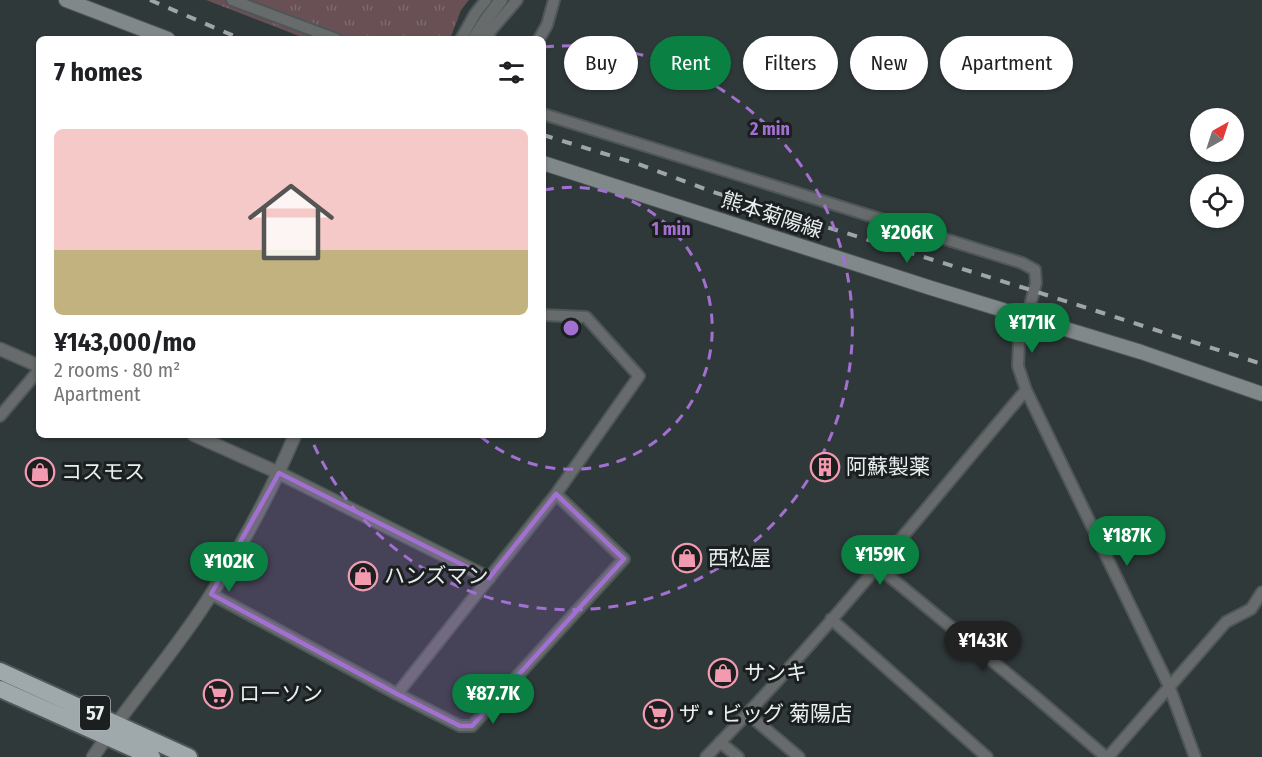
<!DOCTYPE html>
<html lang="en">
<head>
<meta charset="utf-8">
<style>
  :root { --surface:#fff; --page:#f6f6f6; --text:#202124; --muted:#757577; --accent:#0b8043 }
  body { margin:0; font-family:"Fira Sans Condensed","Noto Sans JP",sans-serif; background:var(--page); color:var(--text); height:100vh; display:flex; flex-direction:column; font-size:22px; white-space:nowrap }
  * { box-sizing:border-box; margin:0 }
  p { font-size:20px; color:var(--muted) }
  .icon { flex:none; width:33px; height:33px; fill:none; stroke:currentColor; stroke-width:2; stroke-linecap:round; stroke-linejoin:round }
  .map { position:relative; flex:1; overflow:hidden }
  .sheet { position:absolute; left:36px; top:36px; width:510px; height:402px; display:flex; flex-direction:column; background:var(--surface); border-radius:9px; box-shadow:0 2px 4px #0004 }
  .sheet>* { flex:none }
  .guide { position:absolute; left:564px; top:36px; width:570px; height:54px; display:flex; gap:12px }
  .needle { width:39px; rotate:39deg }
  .buttons { position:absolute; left:1190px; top:108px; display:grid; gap:12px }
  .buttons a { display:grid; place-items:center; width:54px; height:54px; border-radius:50%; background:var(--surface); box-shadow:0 2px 4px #0004; font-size:30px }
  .price { position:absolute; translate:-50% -51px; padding:0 14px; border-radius:21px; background:var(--accent); color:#fff; font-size:20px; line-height:39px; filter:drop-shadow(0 2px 3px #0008) }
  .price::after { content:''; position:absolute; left:50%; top:36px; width:18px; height:14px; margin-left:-9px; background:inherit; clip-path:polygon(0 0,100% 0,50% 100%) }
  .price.selected { background:#222; color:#fff }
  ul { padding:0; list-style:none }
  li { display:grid; align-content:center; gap:12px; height:318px; padding:0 18px }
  li span { display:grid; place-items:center; height:186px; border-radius:9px; color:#555 }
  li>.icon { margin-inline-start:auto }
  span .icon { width:108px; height:108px; fill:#fffc; stroke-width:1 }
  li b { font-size:26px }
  h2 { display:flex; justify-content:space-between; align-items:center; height:72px; padding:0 18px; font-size:26px }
  .tag { padding:0 21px; border-radius:27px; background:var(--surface); box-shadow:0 2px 4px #0004; font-size:21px; line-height:54px }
  .tag.selected { background:var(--accent); color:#fff }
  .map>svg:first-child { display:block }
</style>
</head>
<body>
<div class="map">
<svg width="1262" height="757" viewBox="0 0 1262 757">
  <defs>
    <pattern id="park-tufts" width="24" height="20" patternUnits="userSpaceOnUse" patternTransform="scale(1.5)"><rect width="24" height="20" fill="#695055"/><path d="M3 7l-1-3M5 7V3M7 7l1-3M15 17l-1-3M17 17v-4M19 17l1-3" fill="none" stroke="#7e6a6e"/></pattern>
  </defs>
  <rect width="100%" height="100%" fill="#30393a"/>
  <path fill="url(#park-tufts)" d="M206,0H469L461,10L450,39H307Z"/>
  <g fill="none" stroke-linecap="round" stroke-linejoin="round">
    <g stroke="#4e5657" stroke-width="14">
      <path id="minor" d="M232,0L336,39
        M461,39L475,14L486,0
        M486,39L492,29L517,0
        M539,39L547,25L554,0
        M543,114L1022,263L1035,270L1036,283L1027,317L1019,343L1018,366L1026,390L1169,686L1195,757
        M0,416L39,370
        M878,567L1031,693L1106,757
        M211,594L397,694L460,726H472L624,559L556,494
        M831,619L987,757
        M397,694L556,494L639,376L586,317L543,315
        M748,714L799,757
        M720,742L738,757
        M706,757C819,641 921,514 1026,390
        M1108,757L1226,622L1251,609L1262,592"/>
    </g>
    <g stroke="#4e5657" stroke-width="15">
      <path id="tertiary" d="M474,39L486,20L501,0
        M0,349L39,366
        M194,435L279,473L489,578
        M93,757C130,701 176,651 212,593C243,543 272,490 295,435"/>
    </g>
    <g stroke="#4e5657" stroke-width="16">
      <path id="secondary" d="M66,0L168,39
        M543,163L931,288L1141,352L1262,394"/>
    </g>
    <g stroke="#4e5657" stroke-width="20">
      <path id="trunk" d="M0,671L189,757
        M0,689L152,757"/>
    </g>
    <use href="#minor" stroke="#676b6c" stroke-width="10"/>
    <use href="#tertiary" stroke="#676b6c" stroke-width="12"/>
    <use href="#secondary" stroke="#818889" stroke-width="14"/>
    <use href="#trunk" stroke="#9fa8aa" stroke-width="16"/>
    <path stroke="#9fa6a7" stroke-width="4" stroke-dasharray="10 10" stroke-linecap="butt" d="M150,0L241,39
      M543,135L638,164L713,192L1034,291L1262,364"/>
  </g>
  <path fill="#a270d0" fill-opacity="0.2" stroke="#a270d0" stroke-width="4.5" stroke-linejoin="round" d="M279,473L489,578L556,494L624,559L472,726H460L397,694L211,594Z"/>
  <g fill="none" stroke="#a270d0" stroke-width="3" stroke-dasharray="10 8">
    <path d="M544 190A141 141 0 1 1 479 435"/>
    <path d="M544 47A282 282 0 1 1 310 436"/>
  </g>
  <defs>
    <g id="building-ring" transform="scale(1.5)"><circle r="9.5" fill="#1b1f20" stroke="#f29ab0" stroke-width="1.5"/><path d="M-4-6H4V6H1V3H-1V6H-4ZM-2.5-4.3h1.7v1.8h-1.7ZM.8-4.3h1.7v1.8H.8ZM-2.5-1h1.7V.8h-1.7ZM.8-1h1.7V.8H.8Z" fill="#f29ab0"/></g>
    <g id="shop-ring" transform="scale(1.5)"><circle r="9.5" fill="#1b1f20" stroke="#f29ab0" stroke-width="1.5"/><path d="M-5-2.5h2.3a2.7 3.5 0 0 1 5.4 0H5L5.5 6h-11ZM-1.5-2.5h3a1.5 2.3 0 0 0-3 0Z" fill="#f29ab0"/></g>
    <g id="supermarket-ring" transform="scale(1.5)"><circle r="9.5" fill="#1b1f20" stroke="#f29ab0" stroke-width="1.5"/><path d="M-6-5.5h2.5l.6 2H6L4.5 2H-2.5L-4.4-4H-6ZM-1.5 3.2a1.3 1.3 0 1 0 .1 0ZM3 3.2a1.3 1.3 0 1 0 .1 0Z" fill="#f29ab0"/></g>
  </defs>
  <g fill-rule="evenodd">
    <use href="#building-ring" x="825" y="467"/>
    <use href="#shop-ring" x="40" y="472"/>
    <use href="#shop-ring" x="687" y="558"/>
    <use href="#shop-ring" x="363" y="576"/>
    <use href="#shop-ring" x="723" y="673"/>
    <use href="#supermarket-ring" x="218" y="694"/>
    <use href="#supermarket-ring" x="658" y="714"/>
  </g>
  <g text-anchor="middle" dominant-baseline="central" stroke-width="6" stroke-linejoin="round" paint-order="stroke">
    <rect fill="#1b1f20" stroke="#abb1b1" stroke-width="1.5" x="80" y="696" width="30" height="34" rx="4.5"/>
    <g font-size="20" font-weight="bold" fill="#e9efef">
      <text x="95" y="713">57</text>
    </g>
    <g font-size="21" fill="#e9efef" stroke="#1b1f20">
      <text transform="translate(772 215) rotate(18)">熊本菊陽線</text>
    </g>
    <g font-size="21" fill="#e9efef" stroke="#1b1f20" text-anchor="start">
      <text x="846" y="467">阿蘇製薬</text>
      <text x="61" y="472">コスモス</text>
      <text x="708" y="558">西松屋</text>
      <text x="384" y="576">ハンズマン</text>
      <text x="744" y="673">サンキ</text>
      <text x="239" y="694">ローソン</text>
      <text x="679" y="714">ザ・ビッグ 菊陽店</text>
    </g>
  </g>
  <circle cx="571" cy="328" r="9" fill="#a270d0" stroke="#1b1f20" stroke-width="3"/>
  <g font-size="18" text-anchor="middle" font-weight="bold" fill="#a270d0" stroke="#1b1f20" stroke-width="6" stroke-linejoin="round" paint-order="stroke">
    <text x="770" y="135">2 min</text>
    <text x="671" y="235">1 min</text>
  </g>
</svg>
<div class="buttons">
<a><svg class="needle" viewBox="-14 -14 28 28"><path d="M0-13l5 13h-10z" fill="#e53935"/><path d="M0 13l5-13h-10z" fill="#757577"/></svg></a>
<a><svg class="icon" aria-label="locate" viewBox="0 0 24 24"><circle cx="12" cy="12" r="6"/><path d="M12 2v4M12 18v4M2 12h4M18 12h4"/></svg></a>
</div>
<b class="price" style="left:907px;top:264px">¥206K</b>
<b class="price" style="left:1032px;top:354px">¥171K</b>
<b class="price" style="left:1127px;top:567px">¥187K</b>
<b class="price" style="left:880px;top:586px">¥159K</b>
<b class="price" style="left:229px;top:593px">¥102K</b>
<b class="price selected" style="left:983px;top:672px">¥143K</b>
<b class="price" style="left:493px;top:725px">¥87.7K</b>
<div class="guide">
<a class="tag">Buy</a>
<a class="tag selected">Rent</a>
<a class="tag">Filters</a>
<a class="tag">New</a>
<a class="tag">Apartment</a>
</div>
<section class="sheet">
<h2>7 homes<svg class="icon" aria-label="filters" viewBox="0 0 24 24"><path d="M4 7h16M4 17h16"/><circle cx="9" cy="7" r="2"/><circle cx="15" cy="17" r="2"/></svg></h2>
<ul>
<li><span style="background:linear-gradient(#f6c9c9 65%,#c2b280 0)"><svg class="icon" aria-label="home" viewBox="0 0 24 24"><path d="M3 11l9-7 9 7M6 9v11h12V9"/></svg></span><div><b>¥143,000/mo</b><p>2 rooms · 80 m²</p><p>Apartment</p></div></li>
</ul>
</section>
</div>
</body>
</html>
